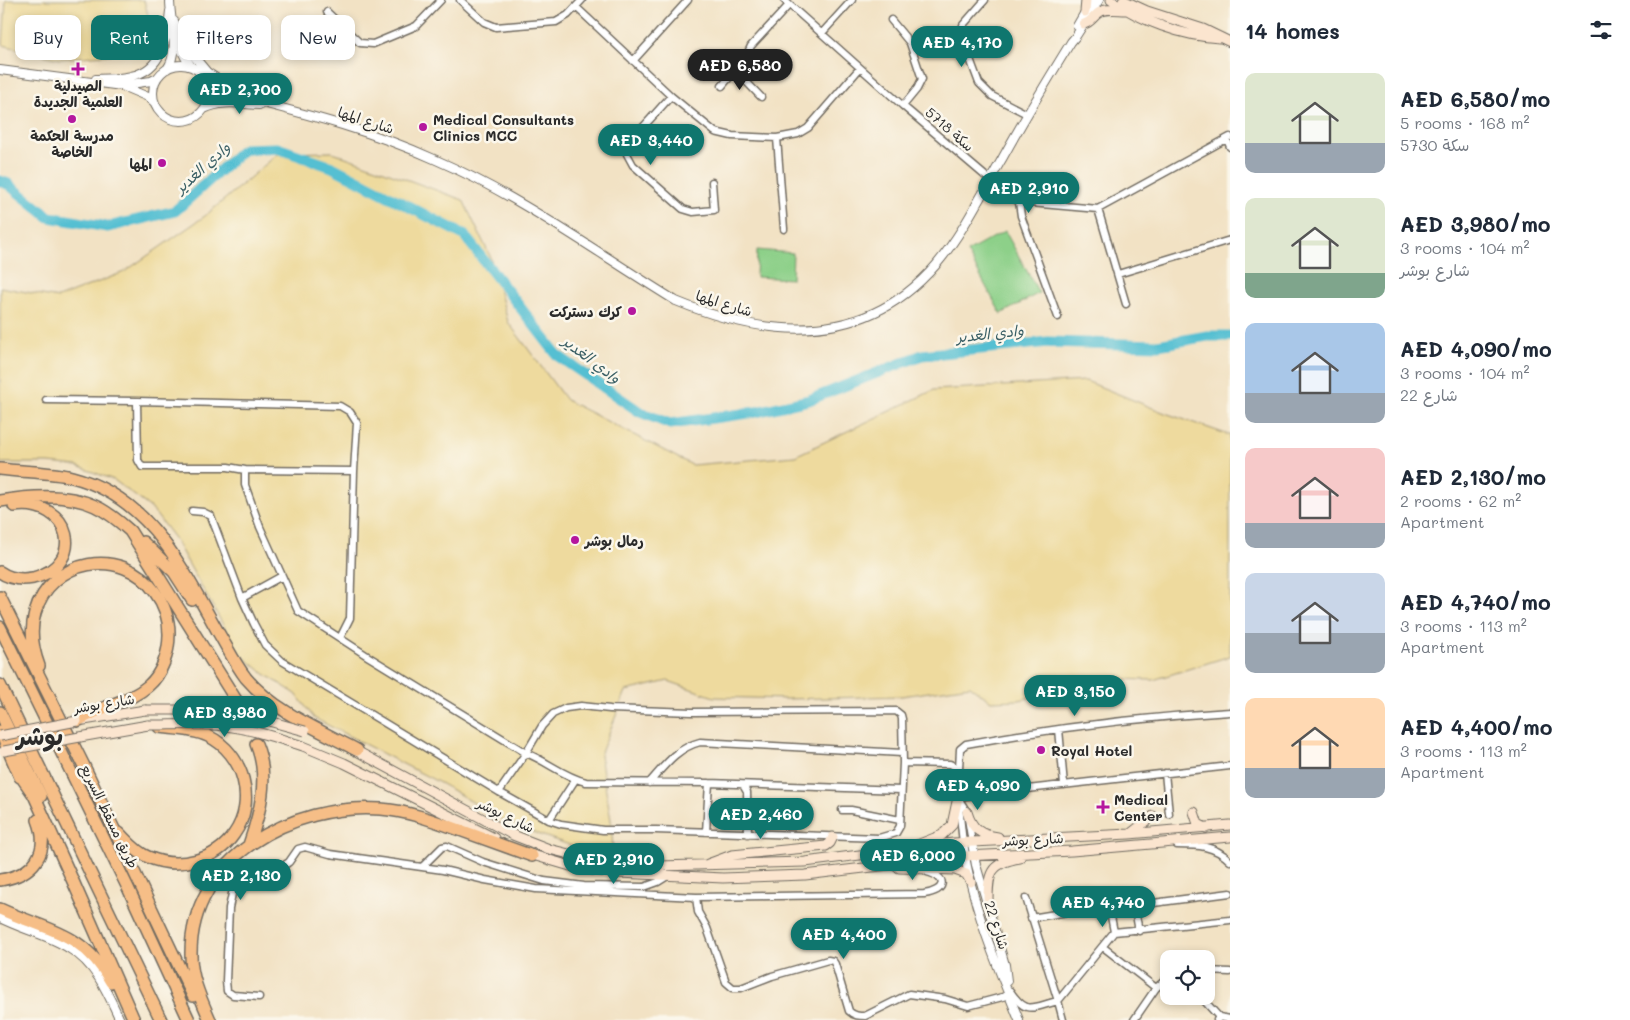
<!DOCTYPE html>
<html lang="en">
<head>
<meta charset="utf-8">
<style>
  :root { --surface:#fff; --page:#f6f6f7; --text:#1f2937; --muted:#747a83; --accent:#0f766e }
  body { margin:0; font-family:Mali,"Playpen Sans Arabic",sans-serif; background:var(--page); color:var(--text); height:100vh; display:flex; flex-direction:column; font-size:19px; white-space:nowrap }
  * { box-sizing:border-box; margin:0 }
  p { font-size:16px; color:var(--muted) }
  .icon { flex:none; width:28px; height:28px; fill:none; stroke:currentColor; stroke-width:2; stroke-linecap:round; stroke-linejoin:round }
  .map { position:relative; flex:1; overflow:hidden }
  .panel { display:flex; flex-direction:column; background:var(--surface); width:400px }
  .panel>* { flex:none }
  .hud { position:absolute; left:15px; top:15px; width:475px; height:45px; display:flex; gap:10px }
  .tools { position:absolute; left:1160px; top:950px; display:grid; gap:10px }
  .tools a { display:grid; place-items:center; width:55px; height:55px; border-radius:10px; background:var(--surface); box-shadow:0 2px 8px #0003; font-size:25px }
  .price { position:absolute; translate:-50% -42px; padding:0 11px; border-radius:18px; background:var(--accent); color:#fff; font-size:16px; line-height:32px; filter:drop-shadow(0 1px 2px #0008) }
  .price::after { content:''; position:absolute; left:50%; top:30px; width:15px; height:11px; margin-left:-8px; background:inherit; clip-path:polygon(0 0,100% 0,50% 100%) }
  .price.active { background:#222; color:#fff }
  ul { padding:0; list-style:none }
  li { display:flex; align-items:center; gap:15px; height:125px; padding:0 15px }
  li span { display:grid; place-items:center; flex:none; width:140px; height:100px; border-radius:10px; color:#555 }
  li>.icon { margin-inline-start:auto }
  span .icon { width:60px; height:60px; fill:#fffc; stroke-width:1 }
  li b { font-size:21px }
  h2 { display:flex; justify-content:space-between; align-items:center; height:60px; padding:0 15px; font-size:21px }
  .pill { padding:0 18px; border-radius:10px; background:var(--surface); box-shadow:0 2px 8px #0003; font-size:18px; line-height:45px }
  .pill.active { background:var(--accent); color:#fff }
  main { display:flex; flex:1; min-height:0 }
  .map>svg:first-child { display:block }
</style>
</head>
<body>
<main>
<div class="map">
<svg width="1230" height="1020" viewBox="0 0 1230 1020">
  <rect width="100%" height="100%" fill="#fbf7ec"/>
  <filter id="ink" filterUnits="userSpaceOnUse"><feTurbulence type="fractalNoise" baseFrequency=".02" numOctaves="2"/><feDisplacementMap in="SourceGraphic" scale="10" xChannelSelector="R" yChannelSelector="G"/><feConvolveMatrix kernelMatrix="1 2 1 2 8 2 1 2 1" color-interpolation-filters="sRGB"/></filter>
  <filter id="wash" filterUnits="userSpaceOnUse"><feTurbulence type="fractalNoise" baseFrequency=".0096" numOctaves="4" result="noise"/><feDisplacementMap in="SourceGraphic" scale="20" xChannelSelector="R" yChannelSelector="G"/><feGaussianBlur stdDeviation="1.12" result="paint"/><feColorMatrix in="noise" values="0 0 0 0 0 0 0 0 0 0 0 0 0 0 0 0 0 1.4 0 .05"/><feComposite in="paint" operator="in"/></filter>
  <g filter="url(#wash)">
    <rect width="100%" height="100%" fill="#f2e2c4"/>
    <path fill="#8dd089" stroke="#5c7e5a" d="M1005,231L1039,293L1001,314L967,252Z
      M757,250L793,253L792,279L756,277Z"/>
    <path fill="#eeda9e" stroke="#8c8264" d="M6,0H144L151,27L126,53L59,59L3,45Z
      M332,152L463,200L490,256L508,322L566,400L692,465L795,456L934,390L1086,381L1165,413L1226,434H1230V656L1153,680L1118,679L1019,700L991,701L970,686L902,696L787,699L714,697L668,681L626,691L600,755L611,820L613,850L578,848L535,833L499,818L442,784L314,718L296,694L263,673L239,653L174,538L151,508L114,480L77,466L49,463H0V287L58,298L124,272L205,216L279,153Z"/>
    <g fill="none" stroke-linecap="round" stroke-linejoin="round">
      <path stroke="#55bfd2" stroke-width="11" d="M0,181L8,184L49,217L108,227L175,211L244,149L277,148L332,167L464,235L558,356L640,412L670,424L756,412L809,400L922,355L1048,342L1158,345L1207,336H1230"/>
    </g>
  </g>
  <g filter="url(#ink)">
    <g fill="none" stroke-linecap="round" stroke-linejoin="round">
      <path stroke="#cabda5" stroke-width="11" stroke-dasharray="11 5.5" stroke-linecap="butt" d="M241,708L256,744"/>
      <g stroke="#716b61" stroke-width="9">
        <path id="minor" d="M460,0L484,22L496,27L556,22L568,15L582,0
          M784,0L903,106L990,180L1019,202L1098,209L1230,137
          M985,0L963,25L962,37L973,67L979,83L992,96L1027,114
          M576,7L671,96L715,132L732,136L777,138L798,134L808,128L860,68
          M327,12L360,43L373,44L416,26L441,0
          M891,20L910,43L922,79L917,89L903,106
          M822,33L852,0
          M633,61L688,0
          M735,70L761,97
          M722,86L745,59L751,46L789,5
          M671,96L628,144L627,154L633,165L683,209L693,212L714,210L712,182
          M777,138L784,229
          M1227,139L1230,147
          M1019,202L1021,216L1058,317
          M1098,209L1126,304
          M1118,274L1230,240
          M46,400L137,401L138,460L142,467H228L245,470V485L260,527L298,611L369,657L526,753L499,792
          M137,401L340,406L350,412L357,423L354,471L245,470
          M192,511L203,512L211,516L242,598L254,624L265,645L282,661L499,792L549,820L561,824L603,830H656L879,838L896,833L900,826L903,763L950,764L959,769L958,797L963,843
          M242,598L282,576
          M340,638L350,618L354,471
          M1059,729L1064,785
          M959,769L960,749L966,744C1053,728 1142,717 1230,712
          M1165,773L1169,814
          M649,783C665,765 677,748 700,742L902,753
          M740,784L743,785L747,792L748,834
          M901,790L709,783L586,782C564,777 547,761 526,753L542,726L553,714L566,708L581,706L610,709L692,712L896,711L901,715L902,719L903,763
          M958,797L1230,766
          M960,801L967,812L972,843
          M842,810H851L900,820
          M549,820L575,780
          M706,832L709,783
          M1177,845C1197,845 1215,845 1230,861
          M422,867L442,847L447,846L483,862L544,881L584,886L644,887L658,882L666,877
          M696,897L698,912L707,928L726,982L733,988H741L772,976L828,960L833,961L835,964L849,1011C854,1016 859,1016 865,1016L909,994L945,999L968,1006L1010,995
          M1026,898L1058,1001L1114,932L1110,911L1108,907L1104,906L1031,918
          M1139,931L1135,910L1138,905L1230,893
          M1114,932L1230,920
          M1103,947L1156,988
          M1206,971L1230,972
          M1010,991C1027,1016 1032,1007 1058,1001L1063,1020
          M1200,996L1219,1017L1217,1020
          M259,997L233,995L227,991L226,981L229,908L233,889L245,875L262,870L279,869L289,862L298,849L305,847L330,854L443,870L485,880L536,889L696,897L924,894C945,891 949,878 927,872
          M1219,1017L1230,1019
          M1134,1020L1156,988L1169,977"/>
      </g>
      <g stroke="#716b61" stroke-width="10">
        <path id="tertiary" d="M174,21L192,54L207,72L242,95
          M1077,26L1092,0
          M177,32C179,45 182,55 191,66
          M153 93a28 28 0 1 1 56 0a28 28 0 1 1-56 0Z
          M167,69C180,51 170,21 170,0
          M0,70L122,86L148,97L155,103
          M96,79C107,78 120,79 131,76C163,70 167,38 170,11
          M207,82L214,89L221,92C293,111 366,128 434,159C520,196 596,252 676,301C768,339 865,347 936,265C963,233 981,195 1002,159C1024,119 1047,81 1071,42L1076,36L1099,0
          M124,85L151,81L157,78
          M204,109C222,100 240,104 259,105
          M963,843C971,904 996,963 1019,1020
          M972,843L976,865L1005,965L1007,981
          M0,918C23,930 49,935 70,949C96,964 108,994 120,1020"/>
      </g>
      <g stroke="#716b61" stroke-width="11">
        <path id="secondary" d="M1111,0C1142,21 1181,36 1219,38
          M1123,0L1147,11L1203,29L1230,42
          M1085,12L1086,0
          M1084,24C1091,22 1092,18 1097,14C1104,7 1117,10 1126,10
          M84,720L145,710
          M80,737L148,725
          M303,746L344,763L494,838
          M351,748L513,835L549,849L585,858L621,864L659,866L805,862L953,843L1129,834L1230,825
          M967,812C972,829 980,835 998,837
          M1194,812L1198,824L1206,828
          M1130,834L1153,816
          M917,845L942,835L952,825L958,797
          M526,853L577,868L619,873L723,878L805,875L965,856L1072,851L1230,837
          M708,864L732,855L826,846L830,843L833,837
          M899,868L955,870L966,874L971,882
          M988,903C988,874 989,863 1020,858"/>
      </g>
      <g stroke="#716b61" stroke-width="14">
        <path id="motorway" d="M0,469C22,472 50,472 72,477C150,497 182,568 218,632C227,647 235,664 246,678C274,711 319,730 357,750
          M0,501C29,496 68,493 95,506C108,512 119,521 130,531L241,708
          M143,542L174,572L192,600
          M0,572C10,579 22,580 33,578C87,565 72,498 14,506
          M0,597L84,766L193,996
          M0,627L129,890L189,1020
          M39,666C33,650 30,630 35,613C50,559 122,545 155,592C164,604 169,619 169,634C169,653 162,674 148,686C134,698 120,701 104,708C95,711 86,717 77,721
          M0,685L161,1020
          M0,712L41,796
          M0,731L20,777
          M18,772L34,795L72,879L134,1020
          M119,833C128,842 136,852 148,857C177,870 216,861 234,834C257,802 244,753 208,736C194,729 175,729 159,727
          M249,845C260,813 270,777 256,744
          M0,880C33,875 51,853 38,820
          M0,909C47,931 83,931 111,982
          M210,1020C201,999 191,978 191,955C190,858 293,802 381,809C407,811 432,820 457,829C482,838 507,847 532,856"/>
      </g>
      <use href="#minor" stroke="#fff" stroke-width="6"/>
      <use href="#tertiary" stroke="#fff" stroke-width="8"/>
      <use href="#secondary" stroke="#fbe5cf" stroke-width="9"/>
      <use href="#motorway" stroke="#f6be87" stroke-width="11"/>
      <g stroke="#716b61" stroke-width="11" stroke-linecap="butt">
        <path id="secondary-bridge" d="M145,710H203L240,713L305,731
          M148,725C173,725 199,723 225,726C252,729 277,738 303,746
          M0,736L77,721
          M4,751L80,737"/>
      </g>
      <use href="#secondary-bridge" stroke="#fbe5cf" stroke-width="9"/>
    </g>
  </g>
  <g fill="#b5179e" stroke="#fbf7ec" stroke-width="2">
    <path d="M75.5 61.5h5v5h5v5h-5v5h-5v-5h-5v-5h5z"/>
    <circle cx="72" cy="119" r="5"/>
    <circle cx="423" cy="127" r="5"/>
    <circle cx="162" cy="163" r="5"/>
    <circle cx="632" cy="311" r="5"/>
    <circle cx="575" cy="540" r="5"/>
    <circle cx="1041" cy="750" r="5"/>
    <path d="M1100.5 799.5h5v5h5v5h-5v5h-5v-5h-5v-5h5z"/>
  </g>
  <g text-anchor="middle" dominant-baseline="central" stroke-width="5" stroke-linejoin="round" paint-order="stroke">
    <g font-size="14" font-weight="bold" fill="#2b2b2b" stroke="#fbf7ec" text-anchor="start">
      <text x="78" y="85" text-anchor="middle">الصيدلية<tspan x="78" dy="16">العلمية الجديدة</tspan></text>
      <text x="433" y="119">Medical Consultants<tspan x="433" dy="16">Clinics MCC</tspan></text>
      <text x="72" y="135" text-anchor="middle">مدرسة الحكمة<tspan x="72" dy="16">الخاصة</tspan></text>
      <text x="152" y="163" text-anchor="end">المها</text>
      <text x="622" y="311" text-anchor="end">كرك دستركت</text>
      <text x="585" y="540">رمال بوشر</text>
      <text x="1051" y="750">Royal Hotel</text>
      <text x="1114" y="799">Medical<tspan x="1114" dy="16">Center</tspan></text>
    </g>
    <g font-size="14" fill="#2b2b2b" stroke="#fbf7ec">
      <text transform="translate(366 120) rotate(18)">شارع المها</text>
      <text transform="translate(950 129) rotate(41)">سكة 5718</text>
      <text transform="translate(724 303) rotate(17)">شارع المها</text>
      <text transform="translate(104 703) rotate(-9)">شارع بوشر</text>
      <text transform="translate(506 815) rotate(26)">شارع بوشر</text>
      <text transform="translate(110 816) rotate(64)">طريق مسقط السريع</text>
      <text transform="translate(1033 839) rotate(-3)">شارع بوشر</text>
      <text transform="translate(997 925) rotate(72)">شارع 22</text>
    </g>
    <g font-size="15" font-style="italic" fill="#3a5f65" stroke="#fbf7ec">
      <text transform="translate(202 167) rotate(-42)">وادي الغدير</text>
      <text transform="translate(990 333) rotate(-6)">وادي الغدير</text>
      <text transform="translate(592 359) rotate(37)">وادي الغدير</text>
    </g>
    <g font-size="24" font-weight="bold" fill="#2b2b2b" stroke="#fbf7ec">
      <text x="40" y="735">بوشر</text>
    </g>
  </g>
</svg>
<div class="tools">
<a><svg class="icon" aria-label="locate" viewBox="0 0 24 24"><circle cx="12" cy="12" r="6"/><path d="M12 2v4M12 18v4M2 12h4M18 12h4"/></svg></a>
</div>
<b class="price" style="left:962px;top:68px">AED 4,170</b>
<b class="price active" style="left:740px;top:91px">AED 6,580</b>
<b class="price" style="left:240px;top:115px">AED 2,700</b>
<b class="price" style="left:651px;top:166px">AED 3,440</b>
<b class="price" style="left:1029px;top:214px">AED 2,910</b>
<b class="price" style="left:1075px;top:717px">AED 3,150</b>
<b class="price" style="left:225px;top:738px">AED 3,980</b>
<b class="price" style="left:978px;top:811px">AED 4,090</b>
<b class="price" style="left:761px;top:840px">AED 2,460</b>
<b class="price" style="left:913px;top:881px">AED 6,000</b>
<b class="price" style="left:614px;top:885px">AED 2,910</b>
<b class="price" style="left:241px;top:901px">AED 2,130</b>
<b class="price" style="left:1103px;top:928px">AED 4,740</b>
<b class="price" style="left:844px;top:960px">AED 4,400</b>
<div class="hud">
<a class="pill">Buy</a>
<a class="pill active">Rent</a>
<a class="pill">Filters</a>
<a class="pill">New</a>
</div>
</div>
<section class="panel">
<h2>14 homes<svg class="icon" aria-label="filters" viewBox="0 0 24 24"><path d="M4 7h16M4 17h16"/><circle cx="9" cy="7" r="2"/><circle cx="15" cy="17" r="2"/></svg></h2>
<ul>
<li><span style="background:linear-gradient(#dfe7d0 70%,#9aa5b1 0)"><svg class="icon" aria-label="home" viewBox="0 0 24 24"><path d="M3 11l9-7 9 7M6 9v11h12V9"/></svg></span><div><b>AED 6,580/mo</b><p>5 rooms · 168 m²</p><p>سكة 5730</p></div></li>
<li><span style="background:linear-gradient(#dfe7d0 75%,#7fa58c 0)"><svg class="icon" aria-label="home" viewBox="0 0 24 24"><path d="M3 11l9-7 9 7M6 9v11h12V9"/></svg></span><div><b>AED 3,980/mo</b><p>3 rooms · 104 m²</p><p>شارع بوشر</p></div></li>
<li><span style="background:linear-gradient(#a9c7e8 70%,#9aa5b1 0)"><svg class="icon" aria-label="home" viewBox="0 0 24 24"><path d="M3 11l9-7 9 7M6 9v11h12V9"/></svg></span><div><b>AED 4,090/mo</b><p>3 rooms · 104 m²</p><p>شارع 22</p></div></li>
<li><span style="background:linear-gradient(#f6c9c9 75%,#9aa5b1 0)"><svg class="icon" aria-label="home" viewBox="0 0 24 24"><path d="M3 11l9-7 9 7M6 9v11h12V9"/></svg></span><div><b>AED 2,130/mo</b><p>2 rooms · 62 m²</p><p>Apartment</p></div></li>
<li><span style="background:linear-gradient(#c9d6e8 60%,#9aa5b1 0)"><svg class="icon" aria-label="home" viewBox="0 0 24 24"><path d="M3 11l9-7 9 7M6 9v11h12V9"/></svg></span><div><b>AED 4,740/mo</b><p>3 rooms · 113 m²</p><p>Apartment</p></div></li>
<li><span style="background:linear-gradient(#ffd9b3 70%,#9aa5b1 0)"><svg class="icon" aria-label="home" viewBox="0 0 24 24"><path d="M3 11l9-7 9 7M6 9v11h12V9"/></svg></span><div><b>AED 4,400/mo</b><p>3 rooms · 113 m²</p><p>Apartment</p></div></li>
</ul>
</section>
</main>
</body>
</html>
